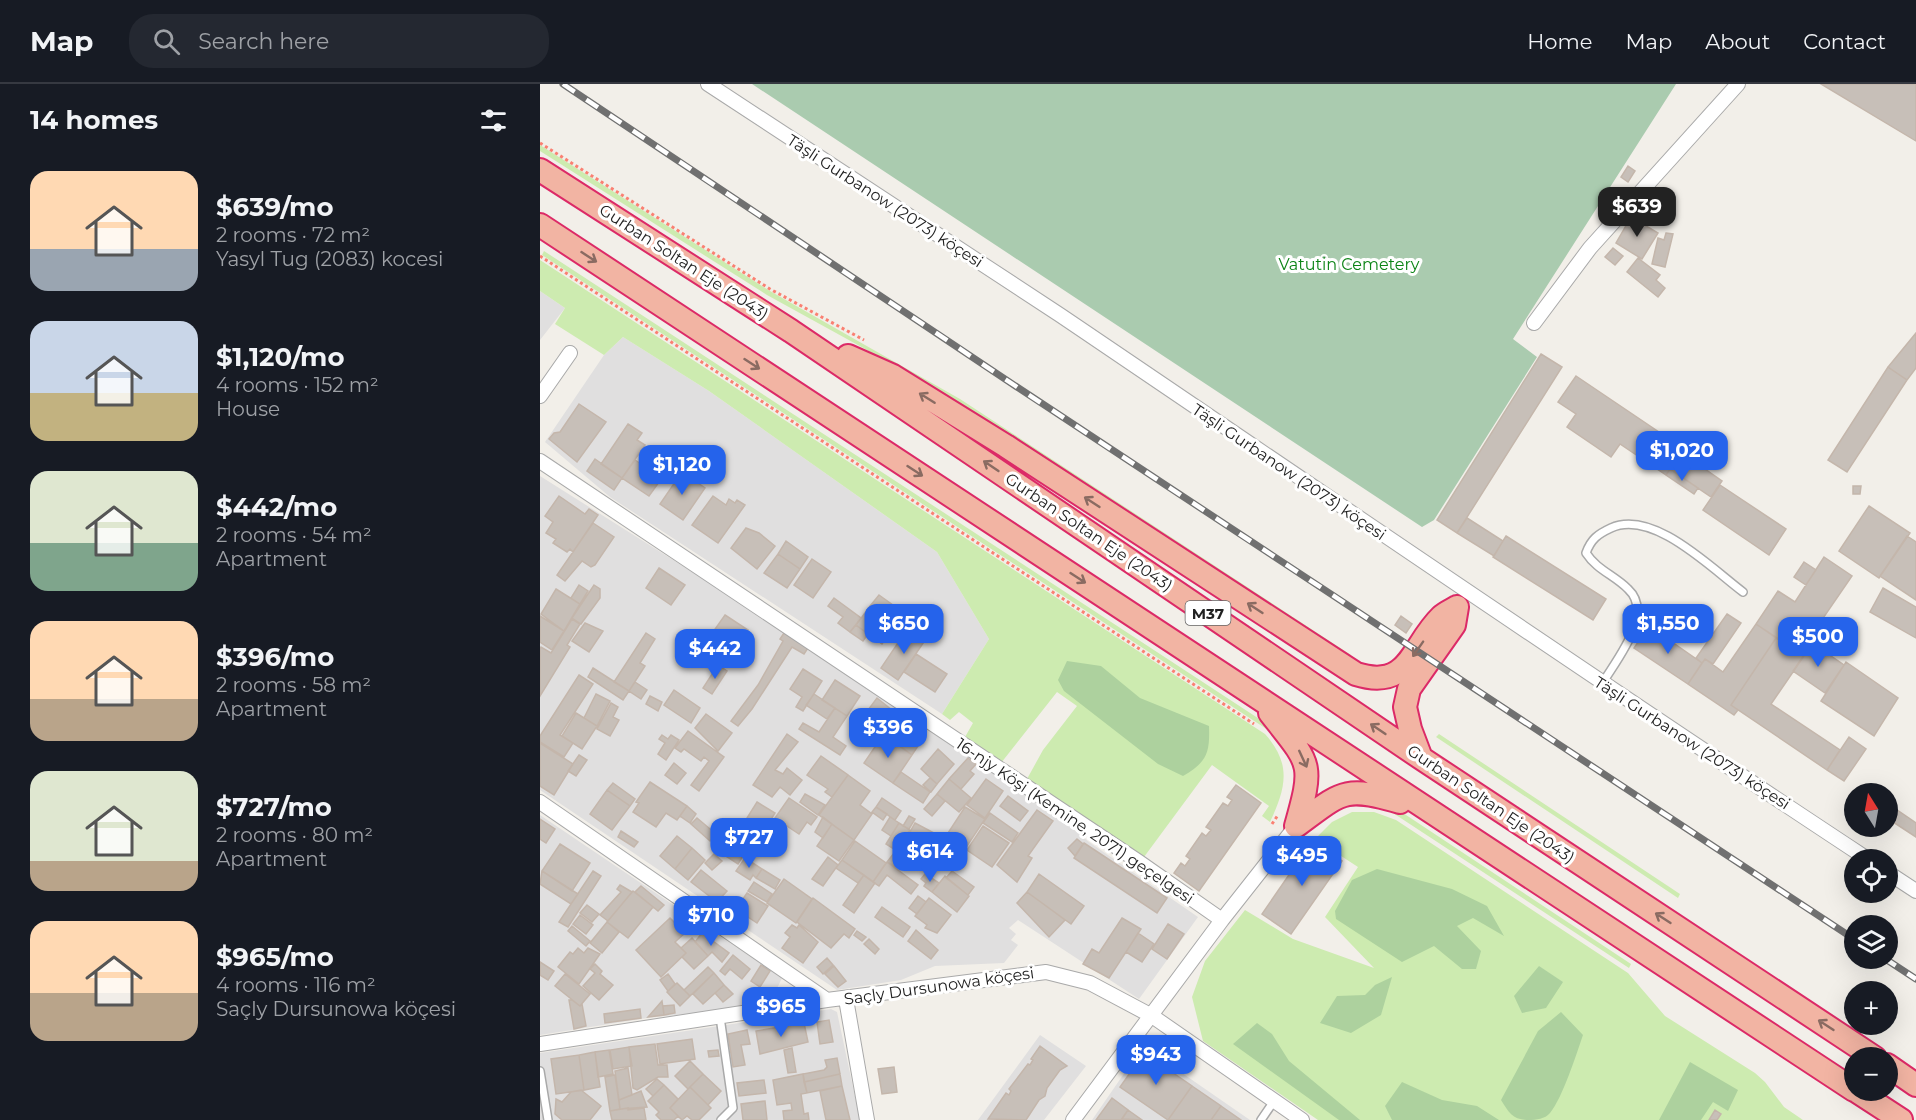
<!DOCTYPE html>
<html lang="en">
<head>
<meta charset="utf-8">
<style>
  :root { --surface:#171b24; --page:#242831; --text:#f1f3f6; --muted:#9ea1a6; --line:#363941; --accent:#2563eb }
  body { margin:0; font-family:Montserrat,sans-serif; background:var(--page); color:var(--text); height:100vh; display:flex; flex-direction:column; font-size:22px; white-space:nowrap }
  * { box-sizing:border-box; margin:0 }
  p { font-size:20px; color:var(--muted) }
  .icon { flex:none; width:33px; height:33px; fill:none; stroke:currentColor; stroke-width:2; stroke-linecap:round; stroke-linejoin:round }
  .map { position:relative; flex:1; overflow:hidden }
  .sheet { display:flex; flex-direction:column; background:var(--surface); width:540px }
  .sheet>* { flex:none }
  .needle { width:39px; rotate:349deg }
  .buttons { position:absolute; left:1304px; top:699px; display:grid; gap:12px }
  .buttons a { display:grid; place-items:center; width:54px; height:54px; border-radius:50%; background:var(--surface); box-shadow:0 6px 24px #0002; font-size:30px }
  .price { position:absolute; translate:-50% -51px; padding:0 14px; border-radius:12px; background:var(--accent); color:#fff; font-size:20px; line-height:39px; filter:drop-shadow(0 2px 3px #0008) }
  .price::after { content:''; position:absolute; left:50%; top:36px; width:18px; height:14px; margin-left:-9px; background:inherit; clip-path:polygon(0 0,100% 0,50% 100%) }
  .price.current { background:#222; color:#fff }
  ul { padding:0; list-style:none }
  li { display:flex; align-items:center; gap:18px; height:150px; padding:0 30px }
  li span { display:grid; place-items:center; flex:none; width:168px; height:120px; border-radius:18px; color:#555 }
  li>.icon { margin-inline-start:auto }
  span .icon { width:72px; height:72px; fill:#fffc; stroke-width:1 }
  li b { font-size:26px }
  h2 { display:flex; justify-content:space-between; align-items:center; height:72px; padding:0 30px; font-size:26px }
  header { display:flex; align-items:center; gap:36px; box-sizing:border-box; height:84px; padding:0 30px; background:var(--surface); border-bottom:2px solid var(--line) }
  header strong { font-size:28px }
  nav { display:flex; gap:33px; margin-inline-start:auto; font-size:21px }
  .search { width:420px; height:54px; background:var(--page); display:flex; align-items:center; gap:15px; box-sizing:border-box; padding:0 21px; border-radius:24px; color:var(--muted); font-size:22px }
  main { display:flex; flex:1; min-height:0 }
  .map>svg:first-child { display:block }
</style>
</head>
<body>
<header>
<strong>Map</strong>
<div class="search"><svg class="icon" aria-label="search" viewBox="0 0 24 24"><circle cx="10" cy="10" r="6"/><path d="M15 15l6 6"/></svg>Search here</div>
<nav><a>Home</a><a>Map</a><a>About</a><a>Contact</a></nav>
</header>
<main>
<section class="sheet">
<h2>14 homes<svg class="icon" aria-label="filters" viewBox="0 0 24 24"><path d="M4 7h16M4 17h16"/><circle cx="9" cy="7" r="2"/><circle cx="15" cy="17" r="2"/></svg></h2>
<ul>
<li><span style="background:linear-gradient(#ffd9b3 65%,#9aa5b1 0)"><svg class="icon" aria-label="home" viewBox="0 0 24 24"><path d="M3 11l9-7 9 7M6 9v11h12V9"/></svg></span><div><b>$639/mo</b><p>2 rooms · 72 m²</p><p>Yasyl Tug (2083) kocesi</p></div></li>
<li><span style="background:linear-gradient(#c9d6e8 60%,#c2b280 0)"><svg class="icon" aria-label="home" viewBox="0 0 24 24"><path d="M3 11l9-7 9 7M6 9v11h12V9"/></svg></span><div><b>$1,120/mo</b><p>4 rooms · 152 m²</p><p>House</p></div></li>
<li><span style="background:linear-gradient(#dfe7d0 60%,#7fa58c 0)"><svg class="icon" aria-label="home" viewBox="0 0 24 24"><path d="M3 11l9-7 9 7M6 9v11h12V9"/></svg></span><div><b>$442/mo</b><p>2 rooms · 54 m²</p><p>Apartment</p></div></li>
<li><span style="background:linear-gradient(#ffd9b3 65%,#b9a48a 0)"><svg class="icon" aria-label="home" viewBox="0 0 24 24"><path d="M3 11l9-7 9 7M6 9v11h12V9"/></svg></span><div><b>$396/mo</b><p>2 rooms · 58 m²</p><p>Apartment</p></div></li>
<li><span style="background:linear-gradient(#dfe7d0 75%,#b9a48a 0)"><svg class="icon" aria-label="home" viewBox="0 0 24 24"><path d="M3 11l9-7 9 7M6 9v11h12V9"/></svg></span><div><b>$727/mo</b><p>2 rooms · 80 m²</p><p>Apartment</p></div></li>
<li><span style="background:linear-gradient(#ffd9b3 60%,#b9a48a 0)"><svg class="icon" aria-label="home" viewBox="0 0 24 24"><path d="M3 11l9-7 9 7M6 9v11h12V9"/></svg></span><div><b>$965/mo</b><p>4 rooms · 116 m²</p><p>Saçly Dursunowa köçesi</p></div></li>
</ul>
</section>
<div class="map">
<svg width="1376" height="1036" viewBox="0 0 1376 1036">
  <rect width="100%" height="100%" fill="#f2efe9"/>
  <path fill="#e0dfdf" d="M0,207L25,224L0,256Z
    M83,253L169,307L397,468L449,555L402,630L70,413L5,358L64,271Z
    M0,392L246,547L341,610L511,727L549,758L658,833L599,915L478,836L469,844L476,850L471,856L478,861L464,879L395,882L361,896L297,906L0,706Z
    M0,731L242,894L229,921L107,934L0,951Z
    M291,925L297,928L320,1036H0V969Z
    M500,951L546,982L504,1036H438Z
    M603,962L710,1036H552Z"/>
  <path fill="#cdebb0" d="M0,61L230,207L420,315L811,571L809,573L356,282L227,211L0,67Z
    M4,167L730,642L728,646L2,171Z
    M0,176L725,650C752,680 746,704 730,738L722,732L729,722L672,681L604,773L487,695L503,666L537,622L517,608L461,679L425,653L433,639L419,628L410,636L402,630L449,555L397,468L169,307L83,253L64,271L15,240L25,224L0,207Z
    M899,650L1140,810L1138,814L896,653Z
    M855,725L860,727L1091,880L1089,884L853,729Z
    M812,728H834L856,736L1088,889L1125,932L1215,989L1225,998L1244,1023L1263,1036H778L663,957L652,913L665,877L705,826L753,855L834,884L785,833L818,783L775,755L792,738Z"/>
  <path fill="#add19e" d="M527,577L561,582L600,614L669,642C670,669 667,678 643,692L618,680L524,607L518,596Z
    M837,785L912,805L947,822L964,852L933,834L917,842L941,867L936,885H922L894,862L862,878L796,835L795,827L812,796Z
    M999,882L1023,898L1006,924L982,929L974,912Z
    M852,893L841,931L811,949L780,939L797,912L825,911L835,901Z
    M1021,928L1043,951C1036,971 1023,1013 1010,1029C1005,1035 996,1036 989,1036C973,1036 969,1029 961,1016L998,947Z
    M717,939L732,950L749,977L820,1036H799L693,960Z
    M1150,978L1198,1006L1188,1027L1173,1018L1161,1036H1119Z
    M862,998L902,1016L937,1022L959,1036H852L845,1022Z"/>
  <path fill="#aacbaf" d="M212,0H1136L973,255L997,273L894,436L882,443Z"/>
  <path fill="#c7bfb8" stroke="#c4b6ab" stroke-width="1.5" d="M1281,0H1376V57Z
    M1088,82L1095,87L1088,98L1081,93Z
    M1091,133L1118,149L1102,175L1076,159Z
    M1126,149L1133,150L1125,183L1112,180L1118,154L1124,156Z
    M1073,164L1083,172L1075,181L1065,173Z
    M1098,174L1120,191L1116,196L1125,204L1118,213L1087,188Z
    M1376,249V284L1367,296L1348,283Z
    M1001,270L1022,283L917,449L897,436Z
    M1348,283L1367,296L1307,388L1288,376Z
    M1036,292L1144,365L1126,391L1080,360L1071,373L1027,343L1036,330L1018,318Z
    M39,320L66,338L37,378L9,355L14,349L20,348Z
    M88,340L102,349L97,356L105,361L82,394L61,380Z
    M1142,369L1182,397L1171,413L1130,385Z
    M55,375L82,394L74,406L47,387Z
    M95,376L122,394L109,412L82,394Z
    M1130,385L1158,404L1154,410L1126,391Z
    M142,388L165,404L143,436L120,420Z
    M1180,401L1246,445L1229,471L1163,426Z
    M1313,402H1321L1320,410H1313Z
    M19,412L45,430L49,425L58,431L33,468L30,465L27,468L13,459L16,455L6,449L13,438L5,432Z
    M173,412L186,421L189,415L195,419L197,416L205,421L178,459L152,441Z
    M1329,422L1370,449L1339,494L1299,467Z
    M927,434L963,457L954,472L917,449Z
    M53,439L74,453L55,481L51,483L42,477L25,497L17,491Z
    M206,444L219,449L235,462L217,485L191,464Z
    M966,452L1066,515L1053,536L953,473Z
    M1367,452L1376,458V516L1340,492Z
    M246,457L268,473L260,485L238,470Z
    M238,470L260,485L247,504L224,489Z
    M1284,473L1312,492L1268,556L1272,559L1264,572L1216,540L1238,507L1255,518Z
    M272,475L291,488L273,514L254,501Z
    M1264,478L1276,486L1266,501L1254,493Z
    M119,484L145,501L131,521L106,504Z
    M39,501L48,507L40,520L31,514Z
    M54,501L60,505V514L41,540L32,534Z
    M1343,504L1376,523V554L1330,528Z
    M16,505L40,520L24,547L1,530Z
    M339,511L364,529L356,541L330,522Z
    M294,514L321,534L310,548L298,539L303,533L288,522Z
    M330,522L356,541L342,560L316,541Z
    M1187,530L1201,539L1173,580L1165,575L1162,579L1156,574Z
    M185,531L208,546L185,581L161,565Z
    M0,532L24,547L12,566L0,558Z
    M861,532L872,540L866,549L855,541Z
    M32,535L40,540L27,561L30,563L0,612V565L1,563L11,569Z
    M45,539L63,547L49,568L32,557Z
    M1216,540L1236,554L1191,621L1198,626L1194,631L1148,600L1165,575L1183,588Z
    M316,541L328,550L323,557L310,548Z
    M1109,542L1162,579L1148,600L1094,564Z
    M380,546L388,552L358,596L341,584L364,550L373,556Z
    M106,549L115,555L100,579L105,582L89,607L74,598Z
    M244,549L268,564L264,570L252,563L212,625L198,642L191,637L218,601L243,557L240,555Z
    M1236,554L1264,572L1231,620L1300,666L1287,686L1191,621Z
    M1272,559L1304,581L1285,609L1253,587Z
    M376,570L407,590L395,608L364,588Z
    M1306,578L1358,614L1334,652L1281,617Z
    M178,581L187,587L172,610L163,604Z
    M53,584L89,607L83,616L48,593Z
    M263,585L282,597L263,627L256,623L262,613L250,605Z
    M39,591L53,600L20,651L33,659L24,673L0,658V652Z
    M295,596L320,612L307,632L282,616Z
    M95,598L107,606L101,615L89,607Z
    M134,606L160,624L151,639L124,621Z
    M56,610L70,617L57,642L44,634Z
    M274,610L295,624L287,635L266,621Z
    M110,612L122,618L118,627L106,620Z
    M337,614L357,630L342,649L322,634Z
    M71,619L78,623L73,633L79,636L70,652L57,645Z
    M295,624L307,632L293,653L306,662L300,671L259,645L263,639L279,648Z
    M36,629L57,642L42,665L22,652Z
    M166,630L192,649L178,667L155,644Z
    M367,637L386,650L372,671L360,662L368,650L362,646Z
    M148,647L184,673L159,707L151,701L169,677L164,673L161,677L144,665L141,668L135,664Z
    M247,650L258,658L235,686L243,690L247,684L262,696L250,711L240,703L232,713L213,701Z
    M122,651L128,655L131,651L139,656L126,676L118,670L125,659L119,655Z
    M343,651L372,671L353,699L324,679Z
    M1309,653L1326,665L1304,697L1287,686Z
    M0,659L33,680L14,711L0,702Z
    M398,665L414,680L397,700L381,685Z
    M39,671L47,676L36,692L28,687Z
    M281,672L308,691L292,713L285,708L288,705L267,691Z
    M428,674L436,680L430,687L434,690L421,705L409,695Z
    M134,679L146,689L137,700L125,691Z
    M361,688L390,708L383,719L353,699Z
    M308,691L330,707L320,721L332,730L314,756L279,731Z
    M390,694L397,700L391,708L383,701Z
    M409,695L431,714L419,728L397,710Z
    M446,695L463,707L445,734L427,721Z
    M110,698L147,722L137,736L126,729L116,743L93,728L99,719L96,718Z
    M73,699L95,715L90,722L67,706Z
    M696,701L721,719L659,807L634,789L641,779L645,782L650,775L646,772L662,749L666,752L671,746L666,743L683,719L688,722L692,716L687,713Z
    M67,706L90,722L72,746L50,730Z
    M265,710L285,721L278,731L260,718Z
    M397,710L405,717L392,732L384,725Z
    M468,712L488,727L480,737L460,722Z
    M249,714L277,733L271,741L267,738L259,750L235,734Z
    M342,714L361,727L355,736L336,723Z
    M217,718L235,729L220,753L202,742Z
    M1347,719L1376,739V753L1347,734Z
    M147,722L156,730L150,739L140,732Z
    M336,723L347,730L343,736L332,728Z
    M425,723L445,735L425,765L406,752Z
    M497,726L513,737L488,772L492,774L477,798L457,781Z
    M450,729L478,749L472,758L443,739Z
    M369,732L375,735L369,745L363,742Z
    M283,733L292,740L283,754L275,748Z
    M350,733L359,739L351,752L342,746Z
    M157,734L176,750L170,757L151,740Z
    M0,735L15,745L6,759L0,755Z
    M359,739L370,746L357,767L346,760Z
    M375,739L413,759L409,768L370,748Z
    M292,740L314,756L299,777L277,762Z
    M443,742L469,759L452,783L427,766Z
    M81,747L98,758L94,763L78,753Z
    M137,752L152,764L135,785L120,772Z
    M537,755L543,760L535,772L528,764Z
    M773,756L802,777L751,850L722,830Z
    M181,757L203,772L198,780L175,765Z
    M315,757L346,779L333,798L302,776Z
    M544,759L627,814L617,829L534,774Z
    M20,760L50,779L32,807L2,787Z
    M152,764L165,776L148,796L135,785Z
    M354,769L361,775L355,783L347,778Z
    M174,770L182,777L172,786L165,779Z
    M288,773L298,781L283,802L272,795Z
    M205,774L222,785L216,794L213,791L210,796L196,787Z
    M302,776L324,791L318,799L296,784Z
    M347,778L378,801L371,810L347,791L339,802L333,798Z
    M222,785L240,796L235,805L216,794Z
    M161,786L187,807L177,818L151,798Z
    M2,787L38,810L31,820L0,800Z
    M53,787L61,792L28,843L19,838Z
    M412,787L434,803L428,811L406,794Z
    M385,790L399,799L392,808L384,802L386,799L381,795Z
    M499,790L544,822L531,840L487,808Z
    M324,791L335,799L314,829L303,821Z
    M405,792L429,812L417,828L392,808Z
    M244,795L272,815L256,839L227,819Z
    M214,798L232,810L227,818L208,807Z
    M80,801L92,808L68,837L60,831L81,808L77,805Z
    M101,802L124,821L118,827L95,808Z
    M93,807L113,823L88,854L67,838Z
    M487,808L525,836L509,853L477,819Z
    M207,809L228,822L217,839L196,825Z
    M378,812L386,818L377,830L369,824Z
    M273,814L315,845L309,854L304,850L291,864L257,838Z
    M389,814L411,831L397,849L385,844L387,841L375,832Z
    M47,821L59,830L52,838L40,829Z
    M342,823L370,843L363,853L335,833Z
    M40,831L53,841L46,850L33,840Z
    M130,834L145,849L135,858L146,869L121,893L96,866Z
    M582,834L601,845L569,894L543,880L552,865L559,869Z
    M67,838L79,848L62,869L50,859Z
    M628,840L644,850L627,875L612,865Z
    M252,841L257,844L259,841L278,858L263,879L242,864L250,853L245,849Z
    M32,842L50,857L46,862L28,847Z
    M376,846L398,866L391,875L368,857Z
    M317,847L326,853L322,857L314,851Z
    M162,849L189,869L182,878L172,868L168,872L155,858Z
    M598,849L614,860L602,878L586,868Z
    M152,854L168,872L154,885L142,873L146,869L141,864Z
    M329,855L339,865L335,870L324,860Z
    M38,864L44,869L48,864L60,870L39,900L18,883L30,868L33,870Z
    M193,871L210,885L202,895L190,885L185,891L180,887Z
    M287,874L293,881L283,890L277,883Z
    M0,878L14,887L8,896L0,891Z
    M55,880L62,887L60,890L73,901L59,916L43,902L55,889L50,885Z
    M221,881L230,887L220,903L211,897Z
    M294,882L306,897L298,903L285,890Z
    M168,883L174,889L150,912L144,906Z
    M174,889L184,901L163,920L153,910Z
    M25,890L50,910L40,922L15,902Z
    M128,890L135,900L128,907L120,896Z
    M137,899L150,912L140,922L127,908Z
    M184,901L193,910L183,918L175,909Z
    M226,908L232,909L229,920L223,919Z
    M29,916H32L40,922L42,920L46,942L34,945Z
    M122,917L124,931L108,933Z
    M134,921L135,929L124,931L123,922Z
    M100,925L101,934L65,939L64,930Z
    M289,936L293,958L280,960L277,938Z
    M264,939L268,958L220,970L216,947Z
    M207,946L210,960L201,961L205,981L193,983L188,950Z
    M152,955L155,975L120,980L117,960Z
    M115,960L118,981H127L128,993H118L97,1006L93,1004L89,963Z
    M500,962L527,982L520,986L507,1004L505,1012L499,1016L486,1036L448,1035L466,1009L469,1011L471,1007L469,1005L488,980L490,981L493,976L491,975Z
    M89,963L92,982L73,985L70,966Z
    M252,964L256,988L248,989L244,966Z
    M69,966L73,990L58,993L55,968Z
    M178,966L179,972L169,973L168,967Z
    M55,968L60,1003L44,1006L39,971Z
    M604,969L652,1002L628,1036L580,1003Z
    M39,971L44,1006L16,1010L11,975Z
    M297,974L300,990L264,998L263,990L284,986L287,983L285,976Z
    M150,977L163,990L148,1005L135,992Z
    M354,983L357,1008L342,1010L338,985Z
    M88,984L92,1011L79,1016L75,987Z
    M163,990L181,1007L168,1021L150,1003Z
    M263,990L267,1009L261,1010L264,1030L268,1029L269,1036H244L243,1027L252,1026L251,1019L237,1021L233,996Z
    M300,990L302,1002L267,1009L264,998Z
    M75,991L80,1025L70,1027L65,993Z
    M117,995L124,1001L113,1012L106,1005Z
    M224,996L226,1009L199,1012L197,999Z
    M124,1001L138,1015L130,1024L138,1032L134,1036H121L116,1031L119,1028L108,1017Z
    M302,1002L310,1036H286L280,1007Z
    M652,1002L681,1022L671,1036H628Z
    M150,1003L171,1024L159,1036H152L147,1032L142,1036L130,1024Z
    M41,1006L61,1022L50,1036H22L15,1030L16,1015L22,1018L31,1008Z
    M101,1007L107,1023L80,1025L79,1016Z
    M572,1014L588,1026L581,1036H556Z
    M225,1017L227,1036H203L201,1020Z
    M681,1022L701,1036H671Z
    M88,1024V1026L104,1024L106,1036H72L70,1027Z
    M588,1026L602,1036L582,1035Z
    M1175,1026L1181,1030L1177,1036H1169Z"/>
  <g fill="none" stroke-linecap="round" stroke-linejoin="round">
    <g stroke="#a9a9a9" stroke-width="10">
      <path id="service" d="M1062,600C1076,576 1115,530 1088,505C1074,491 1057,486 1046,469C1051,455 1058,450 1071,444C1113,425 1171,484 1203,508
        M180,933L193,1024L181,1036
        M0,987L8,1036
        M721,1036L734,1017"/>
    </g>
    <g stroke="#a9a9a9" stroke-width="16">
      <path id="minor" d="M168,0C285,77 403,153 520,231C789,413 1057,597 1329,776
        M994,239L1050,164L1198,0
        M0,312L30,269
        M0,377L599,778L682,836
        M0,718L287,916
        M1347,788L1376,807
        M306,915L327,1036
        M0,960L287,916L506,888L550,899L612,932L762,1036
        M533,1036L682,836L756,742"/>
    </g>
    <g stroke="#dc2a67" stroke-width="26">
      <path id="trunk" d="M0,86L251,247L881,674L1335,974
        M0,141C439,428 874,721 1314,1006
        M308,272L353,292L466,362L816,590C870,607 871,562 901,533C905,529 912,526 917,523
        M730,629C771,681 774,678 756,742
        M881,674L870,645L865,623L869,605L914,541L917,523
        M756,742C801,709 803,701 860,718
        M1347,981L1376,1001
        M1315,1006L1361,1036"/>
    </g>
    <path stroke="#fa8072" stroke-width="3" stroke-dasharray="3 3" stroke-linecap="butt" d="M0,59L230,205L324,256
      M0,172L714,640
      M732,740L738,731"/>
    <use href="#service" stroke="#fff" stroke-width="7"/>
    <use href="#minor" stroke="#fff" stroke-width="14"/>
    <use href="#trunk" stroke="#f2b4a3" stroke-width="22"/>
    <g stroke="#707070" stroke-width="7">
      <path id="rail" d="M23,0L477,303L1314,855
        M1344,874L1376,895"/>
    </g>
    <use href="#rail" stroke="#fff" stroke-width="4.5" stroke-dasharray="14" stroke-linecap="butt"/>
  </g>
  <defs><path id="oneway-shaft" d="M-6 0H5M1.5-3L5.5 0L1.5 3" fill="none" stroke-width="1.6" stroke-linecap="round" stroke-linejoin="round" transform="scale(1.5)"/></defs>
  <g stroke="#8a6b62">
    <use href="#oneway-shaft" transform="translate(49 173) rotate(33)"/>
    <use href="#oneway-shaft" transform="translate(212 280) rotate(33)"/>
    <use href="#oneway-shaft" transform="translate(387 314) rotate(-148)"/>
    <use href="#oneway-shaft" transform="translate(451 382) rotate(-146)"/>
    <use href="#oneway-shaft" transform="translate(375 387) rotate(33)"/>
    <use href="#oneway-shaft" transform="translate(552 418) rotate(-147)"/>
    <use href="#oneway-shaft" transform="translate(538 494) rotate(33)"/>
    <use href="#oneway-shaft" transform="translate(715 524) rotate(-147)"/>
    <use href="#oneway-shaft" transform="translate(878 565) rotate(125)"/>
    <use href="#oneway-shaft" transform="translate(838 645) rotate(-146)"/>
    <use href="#oneway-shaft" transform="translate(763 675) rotate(65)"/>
    <use href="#oneway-shaft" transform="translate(1123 834) rotate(-147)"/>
    <use href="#oneway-shaft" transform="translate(1286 941) rotate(-147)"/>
  </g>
  <g text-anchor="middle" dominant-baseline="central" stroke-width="6" stroke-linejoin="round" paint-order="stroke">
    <rect fill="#fff" stroke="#646464" stroke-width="1.5" x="645.5" y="517" width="45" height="24" rx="4.5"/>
    <g font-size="15" font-weight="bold" fill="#222">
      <text x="668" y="529">M37</text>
    </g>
    <g font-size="16" fill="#222" stroke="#fff">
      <text transform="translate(345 117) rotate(33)">Täşli Gurbanow (2073) köçesi</text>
      <text transform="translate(144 178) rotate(33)">Gurban Soltan Eje (2043)</text>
      <text transform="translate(749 388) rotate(34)">Täşli Gurbanow (2073) köçesi</text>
      <text transform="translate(549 448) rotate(34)">Gurban Soltan Eje (2043)</text>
      <text transform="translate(1152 659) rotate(33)">Täşli Gurbanow (2073) köçesi</text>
      <text transform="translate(951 720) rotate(34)">Gurban Soltan Eje (2043)</text>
      <text transform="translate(535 737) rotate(34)">16-njy Köşi (Kemine, 2071) geçelgesi</text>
      <text transform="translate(399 902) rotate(-8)">Saçly Dursunowa köçesi</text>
    </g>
    <g font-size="16" fill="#0c8416" stroke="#fff">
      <text x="809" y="180">Vatutin Cemetery</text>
    </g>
  </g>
</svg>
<div class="buttons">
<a><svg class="needle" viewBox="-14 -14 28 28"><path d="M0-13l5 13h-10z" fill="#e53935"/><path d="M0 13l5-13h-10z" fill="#9ea1a6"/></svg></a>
<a><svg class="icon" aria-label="locate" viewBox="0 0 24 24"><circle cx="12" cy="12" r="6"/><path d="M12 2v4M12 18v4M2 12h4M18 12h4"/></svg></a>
<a><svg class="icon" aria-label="layers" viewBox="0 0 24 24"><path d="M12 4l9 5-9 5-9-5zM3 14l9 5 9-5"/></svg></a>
<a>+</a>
<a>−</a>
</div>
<b class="price current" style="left:1097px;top:154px">$639</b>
<b class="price" style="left:1142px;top:398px">$1,020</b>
<b class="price" style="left:142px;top:412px">$1,120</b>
<b class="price" style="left:364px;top:571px">$650</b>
<b class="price" style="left:1128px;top:571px">$1,550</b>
<b class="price" style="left:1278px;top:584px">$500</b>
<b class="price" style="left:175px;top:596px">$442</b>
<b class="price" style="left:348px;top:675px">$396</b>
<b class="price" style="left:209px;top:785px">$727</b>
<b class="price" style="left:390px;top:799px">$614</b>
<b class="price" style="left:762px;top:803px">$495</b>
<b class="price" style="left:171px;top:863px">$710</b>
<b class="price" style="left:241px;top:954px">$965</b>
<b class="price" style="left:616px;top:1002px">$943</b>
</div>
</main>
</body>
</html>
